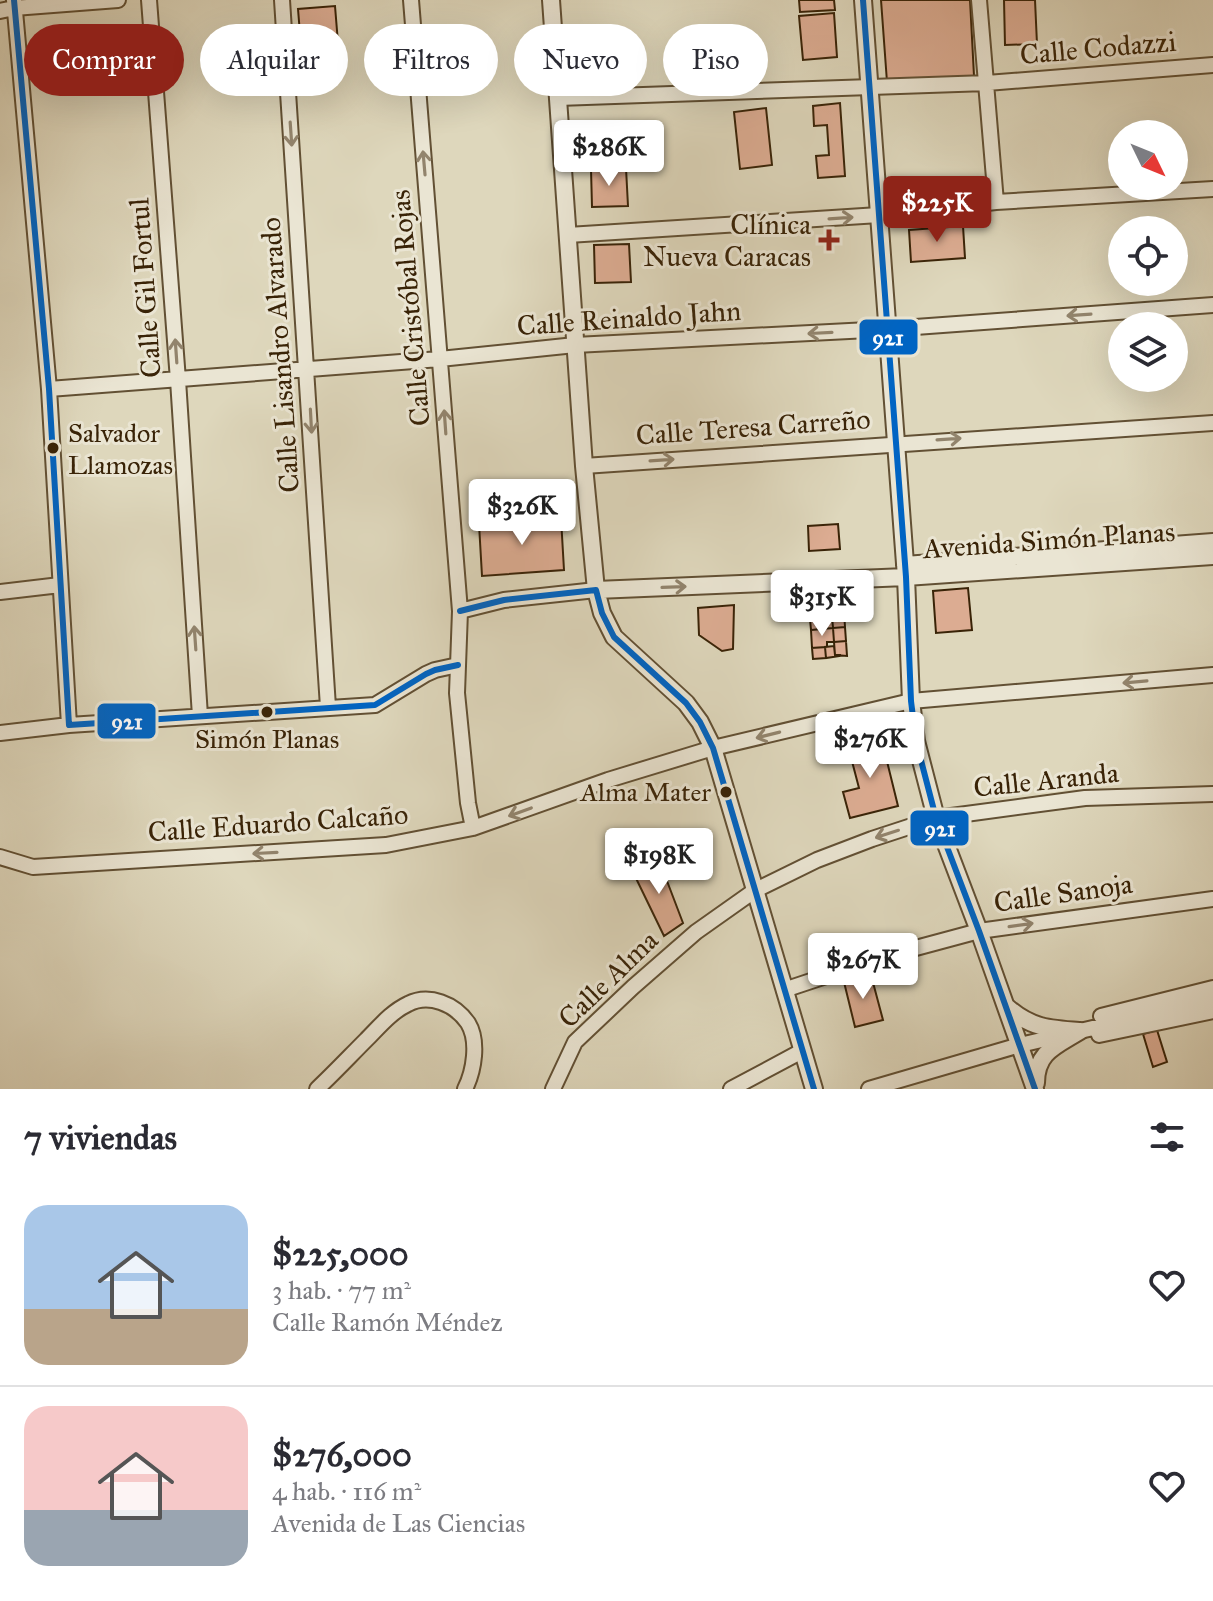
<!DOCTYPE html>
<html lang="es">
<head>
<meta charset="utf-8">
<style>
  :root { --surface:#fff; --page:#f2f2f3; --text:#2b2b33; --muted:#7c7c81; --line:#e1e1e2; --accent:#8f2418 }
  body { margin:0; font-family:"IM FELL Great Primer",serif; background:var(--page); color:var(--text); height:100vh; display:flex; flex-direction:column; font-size:30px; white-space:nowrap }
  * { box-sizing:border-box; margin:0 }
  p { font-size:26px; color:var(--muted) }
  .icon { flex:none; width:44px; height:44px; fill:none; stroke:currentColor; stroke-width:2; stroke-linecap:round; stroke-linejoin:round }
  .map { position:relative; height:1089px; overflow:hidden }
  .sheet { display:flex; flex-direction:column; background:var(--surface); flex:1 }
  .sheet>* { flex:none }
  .guide { position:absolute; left:24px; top:24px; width:800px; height:72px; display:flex; gap:16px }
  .needle { width:52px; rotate:133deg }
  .tools { position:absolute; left:1108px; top:120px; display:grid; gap:16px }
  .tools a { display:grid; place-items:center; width:80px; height:80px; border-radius:50%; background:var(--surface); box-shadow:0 8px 32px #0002; font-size:40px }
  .price { position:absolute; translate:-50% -68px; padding:0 18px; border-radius:8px; background:#fff; color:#222; font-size:26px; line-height:52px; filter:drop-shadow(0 2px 4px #0008) }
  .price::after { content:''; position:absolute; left:50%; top:48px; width:24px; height:18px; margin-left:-12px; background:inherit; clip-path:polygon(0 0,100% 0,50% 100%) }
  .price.on { background:var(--accent); color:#fff }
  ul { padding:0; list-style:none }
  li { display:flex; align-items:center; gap:24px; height:200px; padding:0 24px }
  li+li { border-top:2px solid var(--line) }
  li span { display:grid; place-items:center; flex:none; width:224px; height:160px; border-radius:24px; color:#555 }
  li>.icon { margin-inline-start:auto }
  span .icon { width:96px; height:96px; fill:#fffc; stroke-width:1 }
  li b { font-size:34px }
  h2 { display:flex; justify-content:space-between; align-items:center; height:96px; padding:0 24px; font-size:34px }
  .pill { padding:0 28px; border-radius:36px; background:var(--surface); box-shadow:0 8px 32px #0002; font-size:28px; line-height:72px }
  .pill.on { background:var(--accent); color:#fff }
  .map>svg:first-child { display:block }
</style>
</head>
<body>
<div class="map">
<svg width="1213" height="1089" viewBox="0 0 1213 1089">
  <rect width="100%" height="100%" fill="#ded7bc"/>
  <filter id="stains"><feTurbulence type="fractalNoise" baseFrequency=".0025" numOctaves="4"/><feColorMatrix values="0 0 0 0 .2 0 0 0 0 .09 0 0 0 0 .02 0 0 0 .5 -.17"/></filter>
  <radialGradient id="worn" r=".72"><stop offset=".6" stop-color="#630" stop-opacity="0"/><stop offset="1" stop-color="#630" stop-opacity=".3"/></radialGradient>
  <path fill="#dcac92" stroke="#392307" stroke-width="2" d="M799,0H834L835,10L800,12Z
    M881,0H970L974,76L887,82Z
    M1004,0H1035L1037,44L1005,45Z
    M335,6L338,43L301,46L298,9Z
    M834,13L837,57L803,60L799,16Z
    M617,52L619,73L583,76L581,56Z
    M840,103L845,176L818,178L816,156L829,155L827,125L814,126L813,106Z
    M766,108L772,165L740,169L734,112Z
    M626,168L628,206L592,207L591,169Z
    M963,226L965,258L911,262L909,230Z
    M629,244L631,282L595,283L594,245Z
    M561,518L564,570L482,576L479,524Z
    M838,524L840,549L809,551L808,526Z
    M968,588L972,630L936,633L933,591Z
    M843,594L845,627L833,628L832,616H821V629L811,630L808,597Z
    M734,605L733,649L722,651L699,635L698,608Z
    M821,616H832L833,628L821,629Z
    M845,627L846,641L834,642L833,628Z
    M833,628L834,642H827V647L812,648L811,630Z
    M846,641L847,656L835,655L834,642Z
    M834,646L835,655H840V656L826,658L825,647Z
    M825,647L826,658L813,659L812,648Z
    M881,737L898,806L850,818L843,792L859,788L848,746Z
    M659,860L683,923L664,936L632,870Z
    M871,975L883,1020L855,1027L844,982Z
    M1157,1030L1167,1062L1153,1067L1143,1034Z"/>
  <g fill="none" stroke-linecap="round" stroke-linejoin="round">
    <g stroke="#625034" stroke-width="18">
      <path id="minor" d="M14,0L49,389L69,725
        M149,0L178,380L200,716
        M282,0L328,707
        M411,0L460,611L457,693L468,803L473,828
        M979,0L996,202
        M0,11L14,8L118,0
        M558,98L987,83L1213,65
        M568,235L879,215L996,202L1213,189
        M49,389L440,359L575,345L888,329L1213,305
        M584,466L1213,423
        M0,592L60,585
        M460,611L504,600L596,590
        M0,733L69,725L375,705L426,674L435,670L458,665
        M0,857L33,867L386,845L473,828L608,780L713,748L911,701L1213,675
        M784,990L886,956L979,931L1213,899
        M1101,1016L1213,988
        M1099,1035L1213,1011
        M317,1089C334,1073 350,1056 366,1040C379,1027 391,1012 408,1004C429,993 455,1004 468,1023C479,1041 474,1071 465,1089
        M553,1089L575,1042L633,987L696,932L754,891L817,860L872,839L936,818L1085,798L1213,794
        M731,1089L802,1051
        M869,1089L1020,1045L1213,1000"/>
    </g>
    <g stroke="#625034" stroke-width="20">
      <path id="tertiary" d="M551,0L584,466L596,590L602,613L614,637L686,703L700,722L713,748L814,1089
        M863,0L906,577L911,701L916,741L936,818L979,931L1035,1089
        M905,565L1213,542
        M596,590L906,577L1213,556
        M1007,1007C1031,1028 1049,1029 1080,1031
        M1036,1083C1036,1052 1056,1046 1080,1031"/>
    </g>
    <use href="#minor" stroke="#eae5d3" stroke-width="14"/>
    <use href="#tertiary" stroke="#eae5d3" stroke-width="16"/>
    <g stroke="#eae5d3" stroke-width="12">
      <path id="bus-1" d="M14,0L49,389L69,725L375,705L426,674L435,670L458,665
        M863,0L906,577L911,701L916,741L936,818L979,931L1035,1089
        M460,611L504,600L596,590L602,613L614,637L686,703L700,722L713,748L814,1089"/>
    </g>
    <use href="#bus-1" stroke="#0064c3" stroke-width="6"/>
  </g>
  <defs><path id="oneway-shaft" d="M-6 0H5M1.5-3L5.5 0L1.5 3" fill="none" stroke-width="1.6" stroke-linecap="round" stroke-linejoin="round" transform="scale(2)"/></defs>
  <g stroke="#92846d">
    <use href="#oneway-shaft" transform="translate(291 134) rotate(86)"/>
    <use href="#oneway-shaft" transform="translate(424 163) rotate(-95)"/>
    <use href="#oneway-shaft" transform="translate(841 218) rotate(-4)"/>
    <use href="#oneway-shaft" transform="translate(1079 315) rotate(176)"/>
    <use href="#oneway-shaft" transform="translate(820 333) rotate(177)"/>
    <use href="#oneway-shaft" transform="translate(176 351) rotate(-94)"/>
    <use href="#oneway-shaft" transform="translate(311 421) rotate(87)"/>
    <use href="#oneway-shaft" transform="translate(445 422) rotate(-94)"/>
    <use href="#oneway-shaft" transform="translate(949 439) rotate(-4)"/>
    <use href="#oneway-shaft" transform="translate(662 460) rotate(-4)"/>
    <use href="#oneway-shaft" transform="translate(674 587) rotate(-2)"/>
    <use href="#oneway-shaft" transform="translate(195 638) rotate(-94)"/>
    <use href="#oneway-shaft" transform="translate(1135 682) rotate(175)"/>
    <use href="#oneway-shaft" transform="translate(768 735) rotate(166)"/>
    <use href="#oneway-shaft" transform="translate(520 812) rotate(160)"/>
    <use href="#oneway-shaft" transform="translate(887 834) rotate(162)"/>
    <use href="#oneway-shaft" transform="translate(265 853) rotate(177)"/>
    <use href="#oneway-shaft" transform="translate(1021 925) rotate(-8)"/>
  </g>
  <path fill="#8f2418" stroke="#eae5d3" stroke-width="3" d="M825 228h8v8h8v8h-8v8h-8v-8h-8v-8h8z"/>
  <g fill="#392307" stroke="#eae5d3" stroke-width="3">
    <circle cx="53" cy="448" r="7"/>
    <circle cx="267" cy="712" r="7"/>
    <circle cx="726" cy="792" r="7"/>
  </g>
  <g text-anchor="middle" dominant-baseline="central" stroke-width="6" stroke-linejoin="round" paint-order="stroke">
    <g font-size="26" fill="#392307" stroke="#eae5d3" text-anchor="start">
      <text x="68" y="433">Salvador<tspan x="68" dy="32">Llamozas</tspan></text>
      <text x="267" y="739" text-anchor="middle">Simón Planas</text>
      <text x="711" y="792" text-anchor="end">Alma Mater</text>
    </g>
    <g font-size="28" fill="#392307" stroke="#eae5d3">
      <text transform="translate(1098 48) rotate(-5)">Calle Codazzi</text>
      <text transform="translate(145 288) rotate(-94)">Calle Gil Fortul</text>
      <text transform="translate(410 308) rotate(-95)">Calle Cristóbal Rojas</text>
      <text transform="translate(629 318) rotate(-4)">Calle Reinaldo Jahn</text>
      <text transform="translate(280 355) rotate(-94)">Calle Lisandro Alvarado</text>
      <text transform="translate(753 427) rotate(-4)">Calle Teresa Carreño</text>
      <text transform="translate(1049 540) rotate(-4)">Avenida Simón Planas</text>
      <text transform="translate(1046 780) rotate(-6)">Calle Aranda</text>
      <text transform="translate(278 823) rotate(-4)">Calle Eduardo Calcaño</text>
      <text transform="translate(1063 893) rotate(-8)">Calle Sanoja</text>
      <text transform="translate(608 979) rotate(-44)">Calle Alma</text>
    </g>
    <g font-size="28" fill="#392307" stroke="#eae5d3" text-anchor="end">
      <text x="811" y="224">Clínica<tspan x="811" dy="32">Nueva Caracas</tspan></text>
    </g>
  </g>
  <g stroke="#eae5d3" stroke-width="3">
    <rect x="858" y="318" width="61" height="38" rx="8" fill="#0064c3"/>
    <rect x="96" y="702" width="61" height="38" rx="8" fill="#0064c3"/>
    <rect x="909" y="809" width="61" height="38" rx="8" fill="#0064c3"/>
  </g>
  <g font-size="22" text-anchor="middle" font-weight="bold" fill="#fff">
    <text x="888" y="345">921</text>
    <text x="127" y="729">921</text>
    <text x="940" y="836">921</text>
  </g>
  <rect width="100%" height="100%" filter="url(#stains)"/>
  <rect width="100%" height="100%" fill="url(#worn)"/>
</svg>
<div class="tools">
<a><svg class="needle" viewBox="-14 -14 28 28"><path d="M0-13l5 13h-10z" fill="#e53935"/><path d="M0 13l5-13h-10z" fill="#7c7c81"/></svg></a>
<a><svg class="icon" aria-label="locate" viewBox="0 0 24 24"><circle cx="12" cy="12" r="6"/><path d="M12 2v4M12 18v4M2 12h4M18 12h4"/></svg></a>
<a><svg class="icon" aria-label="layers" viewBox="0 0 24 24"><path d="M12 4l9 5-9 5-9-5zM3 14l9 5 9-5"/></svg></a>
</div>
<b class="price" style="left:609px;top:188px">$286K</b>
<b class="price on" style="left:937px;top:244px">$225K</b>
<b class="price" style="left:522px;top:547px">$326K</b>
<b class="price" style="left:822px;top:638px">$315K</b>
<b class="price" style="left:870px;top:780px">$276K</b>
<b class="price" style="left:659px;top:896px">$198K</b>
<b class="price" style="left:863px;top:1001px">$267K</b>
<div class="guide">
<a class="pill on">Comprar</a>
<a class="pill">Alquilar</a>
<a class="pill">Filtros</a>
<a class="pill">Nuevo</a>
<a class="pill">Piso</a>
</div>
</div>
<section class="sheet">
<h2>7 viviendas<svg class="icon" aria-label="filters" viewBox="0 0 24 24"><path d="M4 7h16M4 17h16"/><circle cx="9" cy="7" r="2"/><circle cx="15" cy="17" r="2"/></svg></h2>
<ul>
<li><span style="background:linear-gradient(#a9c7e8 65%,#b9a48a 0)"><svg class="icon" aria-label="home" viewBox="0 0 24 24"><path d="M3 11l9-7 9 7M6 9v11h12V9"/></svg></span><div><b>$225,000</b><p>3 hab. · 77 m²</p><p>Calle Ramón Méndez</p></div><svg class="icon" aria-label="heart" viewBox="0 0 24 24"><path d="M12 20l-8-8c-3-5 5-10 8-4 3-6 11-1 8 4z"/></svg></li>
<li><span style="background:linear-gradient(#f6c9c9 65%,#9aa5b1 0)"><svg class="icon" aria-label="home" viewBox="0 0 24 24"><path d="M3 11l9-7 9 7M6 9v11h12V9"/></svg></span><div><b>$276,000</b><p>4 hab. · 116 m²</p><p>Avenida de Las Ciencias</p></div><svg class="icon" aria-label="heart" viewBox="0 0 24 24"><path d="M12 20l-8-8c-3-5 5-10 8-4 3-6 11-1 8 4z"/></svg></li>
</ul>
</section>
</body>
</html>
